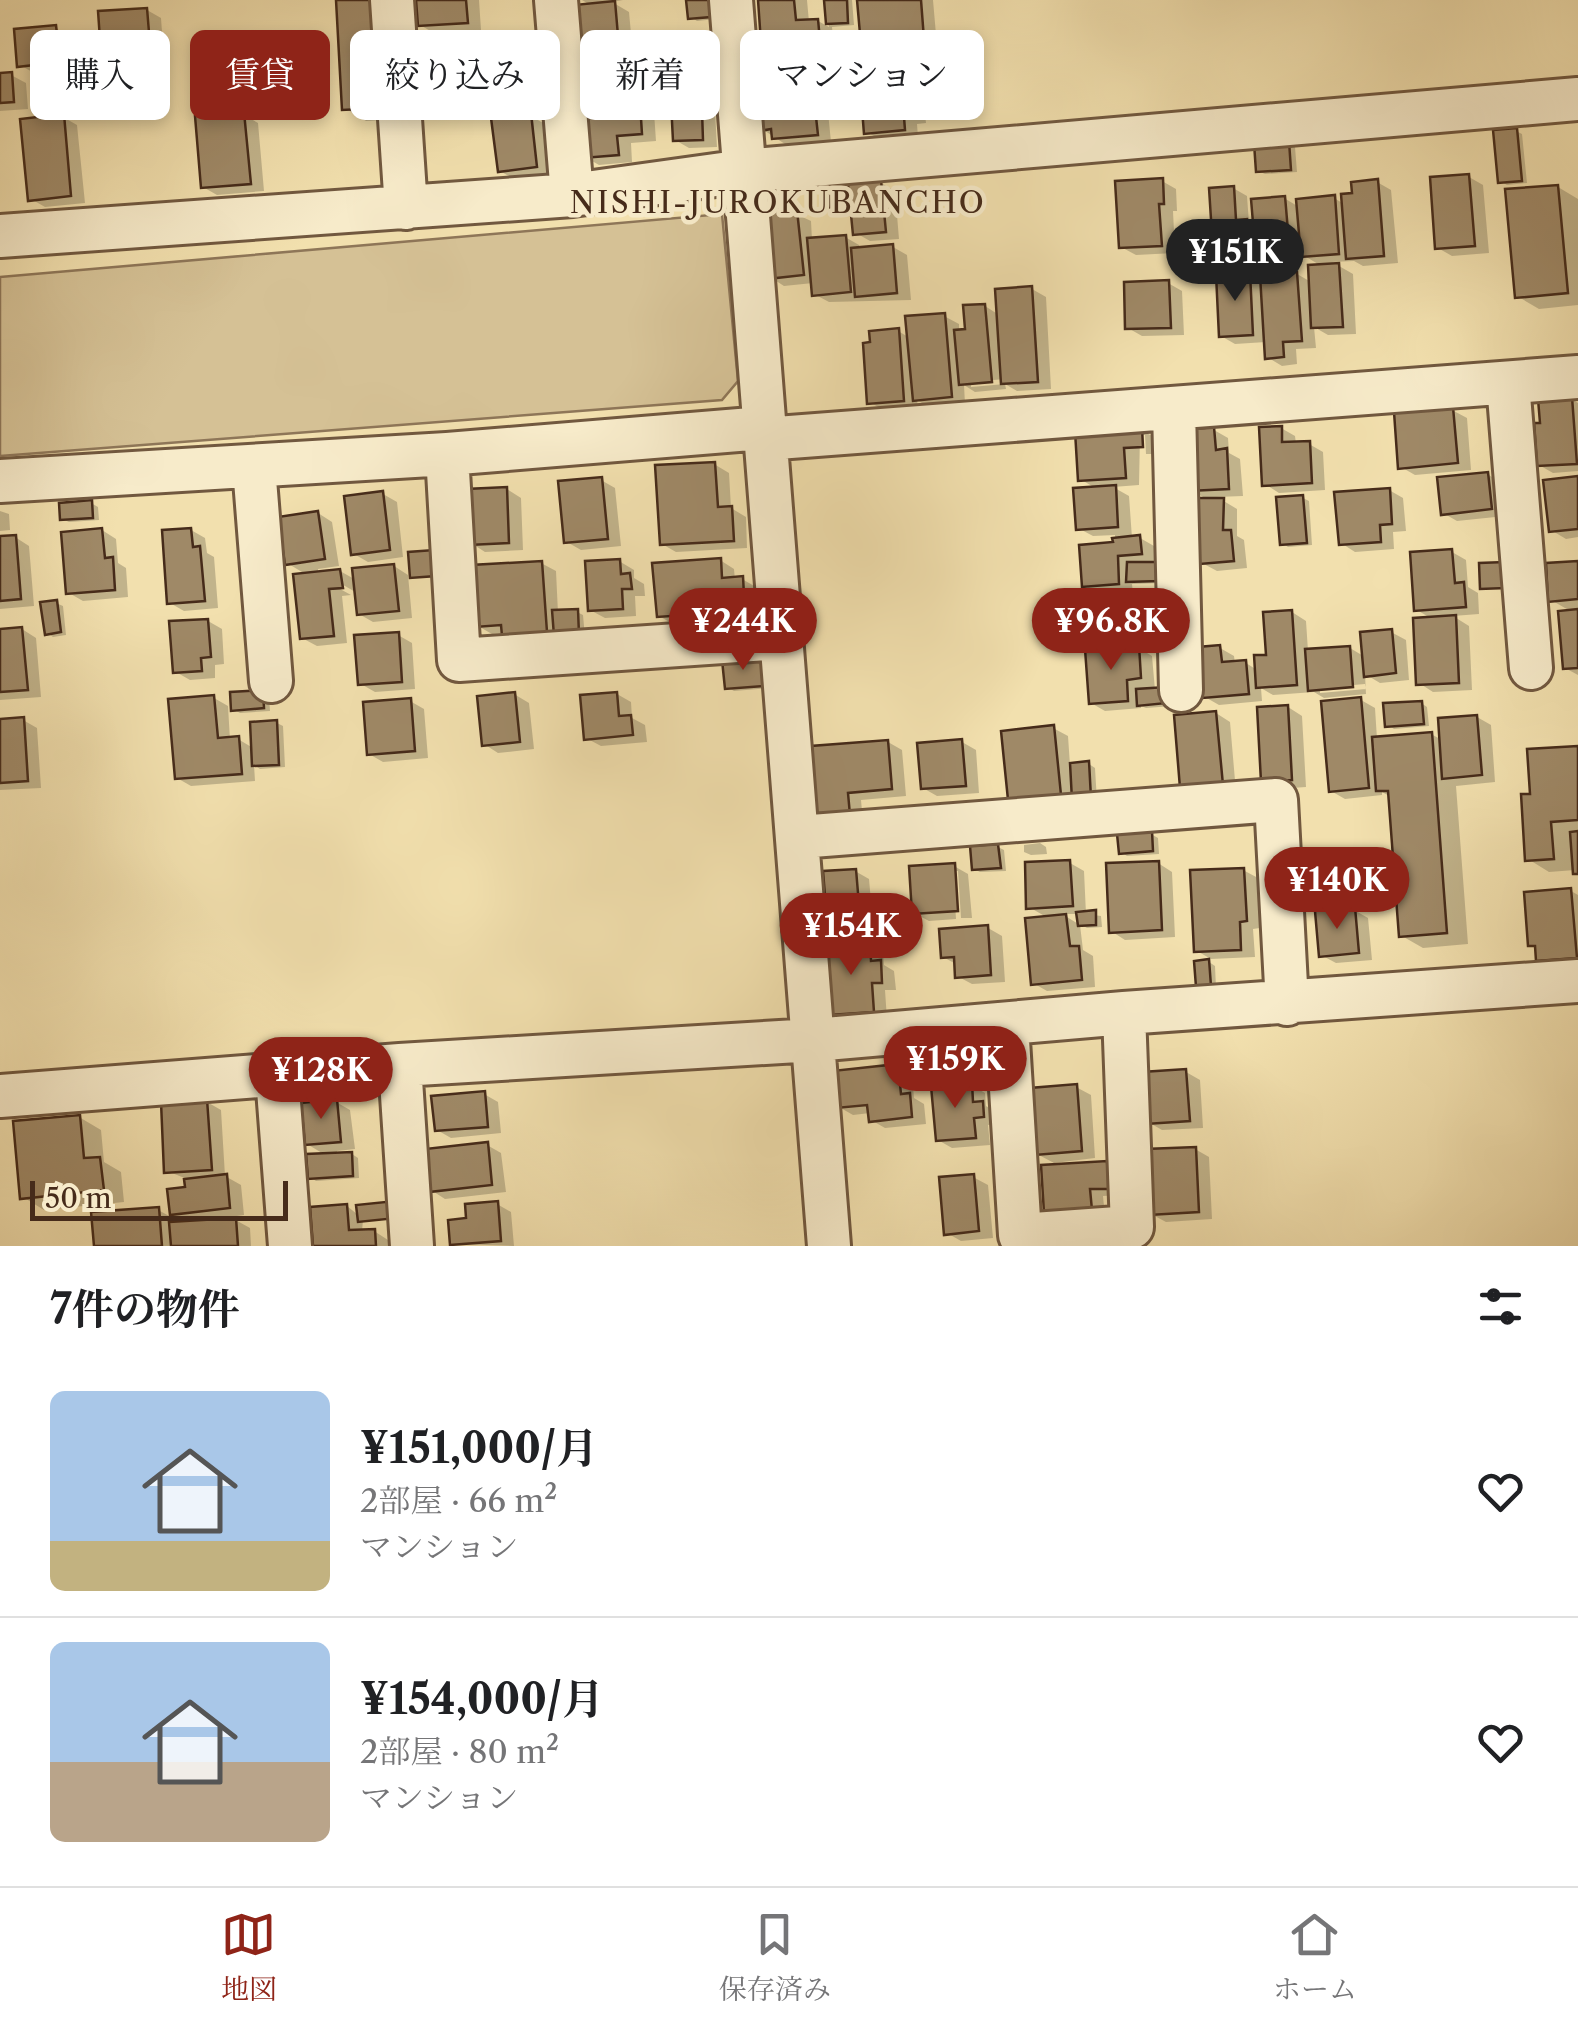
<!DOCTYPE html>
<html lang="ja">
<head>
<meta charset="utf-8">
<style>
  :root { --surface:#fff; --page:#f6f6f6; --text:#202124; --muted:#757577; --line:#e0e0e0; --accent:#8f2418 }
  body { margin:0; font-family:"Libre Caslon Text","Noto Serif JP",serif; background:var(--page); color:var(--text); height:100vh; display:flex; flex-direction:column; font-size:38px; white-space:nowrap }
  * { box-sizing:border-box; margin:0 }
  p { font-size:32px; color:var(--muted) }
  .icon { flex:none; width:55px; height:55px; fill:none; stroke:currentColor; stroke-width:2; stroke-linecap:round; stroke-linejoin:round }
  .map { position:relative; height:1246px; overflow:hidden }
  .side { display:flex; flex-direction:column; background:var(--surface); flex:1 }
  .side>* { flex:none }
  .guide { position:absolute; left:30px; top:30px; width:1000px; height:90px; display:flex; gap:20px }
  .scale { position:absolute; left:30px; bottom:25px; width:258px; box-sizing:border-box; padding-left:10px; border:5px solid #462b1a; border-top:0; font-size:28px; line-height:35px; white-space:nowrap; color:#462b1a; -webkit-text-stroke:8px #f7ebca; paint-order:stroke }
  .price { position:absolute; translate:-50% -85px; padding:0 22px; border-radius:35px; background:var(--accent); color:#fff; font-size:32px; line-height:65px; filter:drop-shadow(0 2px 5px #0008) }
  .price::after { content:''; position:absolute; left:50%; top:60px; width:30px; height:22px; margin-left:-15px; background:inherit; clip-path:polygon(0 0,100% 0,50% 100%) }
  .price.active { background:#222; color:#fff }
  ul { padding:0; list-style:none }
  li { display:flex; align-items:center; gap:30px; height:250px; padding:0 50px }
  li+li { border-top:2px solid var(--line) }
  li span { display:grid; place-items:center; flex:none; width:280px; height:200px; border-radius:15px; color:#555 }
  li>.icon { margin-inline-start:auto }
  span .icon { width:120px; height:120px; fill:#fffc; stroke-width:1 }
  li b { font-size:42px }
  h2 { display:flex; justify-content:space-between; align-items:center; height:120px; padding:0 50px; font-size:42px }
  .pill { padding:0 35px; border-radius:15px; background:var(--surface); box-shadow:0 5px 15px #0003; font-size:35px; line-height:90px }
  .pill.active { background:var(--accent); color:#fff }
  .tabs { display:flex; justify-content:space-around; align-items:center; height:140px; border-top:2px solid var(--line); background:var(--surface); font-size:28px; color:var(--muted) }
  .tabs a { display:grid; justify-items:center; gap:5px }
  .tabs .active { color:var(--accent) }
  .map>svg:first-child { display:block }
</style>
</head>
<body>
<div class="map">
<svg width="1578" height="1246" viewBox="0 0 1578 1246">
  <rect width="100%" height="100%" fill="#f2e0ae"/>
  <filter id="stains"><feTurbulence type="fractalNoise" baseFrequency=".002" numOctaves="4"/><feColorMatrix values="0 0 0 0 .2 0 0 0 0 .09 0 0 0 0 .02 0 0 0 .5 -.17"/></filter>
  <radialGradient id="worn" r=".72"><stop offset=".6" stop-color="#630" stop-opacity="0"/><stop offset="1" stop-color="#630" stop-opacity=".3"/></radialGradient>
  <path fill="#d5c195" stroke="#8e7658" stroke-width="2.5" d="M722,214L738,381L722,400L0,456V277Z"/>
  <path fill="#0003" fill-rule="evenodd" d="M338,0L402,119L366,121L345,108Z
    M418,0H479L481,30L434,33L420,25Z
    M582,0H623L612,2L629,12L634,66L596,69L581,61L592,6Z
    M689,0H715L716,19L697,21L691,17Z
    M761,0H807L809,22L818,21L829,27L826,0H852L854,25L832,27L835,59L805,61L824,72L831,142L788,146L762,129L785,67L765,55Z
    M860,0H933L937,46L877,51L863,43Z
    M147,10L161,18L167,100L121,104L107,96Z
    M55,28L70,36L73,69L34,73L20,65Z
    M918,56L932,64L935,105L924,106L926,123L917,124L918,137L881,140L867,132Z
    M524,62L539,70L542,112L527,114L545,124L551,174L514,179L500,171L513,118L494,107Z
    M11,75L26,83L28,109L0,111V76Z
    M637,75L652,83L656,141L631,143L632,162L599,165L585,157Z
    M700,84L714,92L717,147L689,148L675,140Z
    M244,115L258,123L264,191L217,195L203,187Z
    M63,117L77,125L85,203L45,207L31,199Z
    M1516,131L1522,134L1527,183L1507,185L1500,181Z
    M1289,143L1295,147L1297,172L1265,174L1258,171Z
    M1469,177L1483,185L1489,253L1452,256L1438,248Z
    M1162,181L1176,189L1177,211H1173L1175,253L1136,255L1121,247Z
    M842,182L849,186L881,183L895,191L899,239L870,241L856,233L853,209L839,210L832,207Z
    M1377,182L1391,190L1398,263L1363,266L1354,261L1332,262L1353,274L1356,334L1328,335L1314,327L1316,348L1296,349L1297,364L1282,366L1267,357L1266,342L1235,344L1221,336L1234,275L1216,265L1233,188L1247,196L1249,223L1256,227L1284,198L1299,207L1334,198L1344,204ZM1303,255L1323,267L1311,282L1297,274L1263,282L1245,272L1263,271V260L1272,265L1303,262Z
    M778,187L792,195L794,213L811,221L812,240L845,237L859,245L860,250L893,247L907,255L911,300L829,302L814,294L813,283L784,286L770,277Z
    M1558,187L1578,199V305L1539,309L1517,296Z
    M1168,283L1182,291L1184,335L1142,336L1128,328Z
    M1032,289L1046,297L1051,389L1017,391L1005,384L1006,389L975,392L964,385L965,404L929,407L917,400L918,408L884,410L869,402L898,331L910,338L944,316L959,324V332H968L985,306L999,315ZM1005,379V384L971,387V382Z
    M1572,399L1578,403V471L1553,473L1539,465Z
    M1452,410L1467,418L1471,470L1415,475L1401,467Z
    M1281,428L1295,436L1296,444H1309L1323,452L1325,490L1279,493L1265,484Z
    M1141,430L1156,438V454H1146L1145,435H1140L1139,485L1113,487L1129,496L1132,538H1140L1154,546L1155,564L1164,583L1132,584L1133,594L1151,602L1153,643L1132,644L1152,656L1155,690L1173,706L1146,708L1141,706V708L1105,711L1091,703L1118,645L1099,646L1084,637L1102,595L1085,586L1115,544V535L1093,536L1078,528L1097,489L1080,479Z
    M1214,430L1228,438L1229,453L1240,459L1243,496L1217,497L1237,509V536L1244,540L1247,568L1217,571L1202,563L1210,501L1191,490Z
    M714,464L729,473L731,508L746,517L747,548L676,552L662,544Z
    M1487,474L1502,483L1505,516L1457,521L1443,513Z
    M1578,478V537L1566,539L1551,530Z
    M601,480L615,488L621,546L581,550L567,542Z
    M507,489L521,498L523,550L485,552L471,543Z
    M1389,490L1403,498L1406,531L1393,532L1394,549L1355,552L1341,543Z
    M383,494L397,502L403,557L368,562L354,554Z
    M1303,498L1309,501L1312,545L1288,547L1282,543Z
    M91,503L98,507L99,520L69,522L62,519Z
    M0,511L9,514L10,530L0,531Z
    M318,513L332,522L339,566L318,569V574L340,571L356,580L394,566L408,575L412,618L373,622L359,614L357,593L333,579L331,584L351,595L342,596L347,643L317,646L302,638L307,575L287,563Z
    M102,530L116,539L118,563L126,568L128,597L83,601L69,593Z
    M191,530L205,538L207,553L214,557L218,608L184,611L170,603Z
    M15,537L29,546L34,606L0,609V539Z
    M1452,552L1466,560L1468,587L1478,593L1479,614L1453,616L1469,626L1472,690L1433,692L1419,683L1432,619L1417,610Z
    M720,560L734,569L735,580L742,579L756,587L757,603L729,605L730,619L673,624L659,616Z
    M619,561L634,570V578L644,584L645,596H635L636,616L605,618L590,610Z
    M541,563L556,571L558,613L577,612L583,615L585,637L519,642L503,633L492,634L478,626Z
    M1578,563V675L1565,668L1572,612L1551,600Z
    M56,603L63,606L66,635L53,637L47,633Z
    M1292,612L1306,621L1308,651L1350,648L1365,657L1391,632L1406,640L1409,680L1380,683L1365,674L1366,694L1324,698L1314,692L1273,695L1261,688L1262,701L1219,705L1205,697L1220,648L1234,656L1235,664L1246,663L1257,670L1268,657ZM1365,684L1366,689L1320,693V688Z
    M208,621L222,629L224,664L215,665V678L190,680L176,672Z
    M22,629L36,638L41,697L0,700V631Z
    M398,635L412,643L415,689L375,692L361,684Z
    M725,662L769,688L734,691L727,687Z
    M514,694L529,703L534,749L498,753L484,744Z
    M617,694L631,702L632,718L645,725L647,742L601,746L586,738Z
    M269,696L270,711L240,713L233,709Z
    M214,698L228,706L230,740L238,739L253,748L277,723L283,726L285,767L260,769L254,765L255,781L191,786L177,778Z
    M1361,700L1375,708L1377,739L1431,734L1442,740L1477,717L1491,725L1495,782L1456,786L1468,944L1423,948L1402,936L1391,797L1382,792V795L1345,799L1331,791Z
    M410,701L424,709L428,758L383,762L369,754Z
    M1421,703L1427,707L1429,726L1394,729L1388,725Z
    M1288,707L1302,716L1306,787L1277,789Z
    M1216,713L1230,722L1236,792L1197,795Z
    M23,720L37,728L41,788L0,790V722Z
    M1053,728L1068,736L1070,765L1089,764L1095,768L1097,801L1025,806Z
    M888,742L902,750L906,796L861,800L863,822L820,817Z
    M962,742L976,750L979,793L937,796L923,788Z
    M1578,748V874L1575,870L1549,872L1528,859L1533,796Z
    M1151,834L1158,838L1159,854L1127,856L1121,852Z
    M1040,843L1046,847L1047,854L1031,855L1024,852V845Z
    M998,847L1004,850L1006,871L980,872L974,869Z
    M1070,863L1084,871L1086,914L1101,916L1102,927L1087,928L1080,924L1079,914H1062L1080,925L1083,950L1093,956L1095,987L1047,991L1033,983L1048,918L1029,907Z
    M1158,863L1172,872L1175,937L1125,940L1111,931Z
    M954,866L968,874L972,918H961L958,871H953L956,919L929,921L914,913Z
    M1243,870L1258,878L1260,928L1253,929L1255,957L1211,959L1197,951Z
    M855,871L869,879L873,924L843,926L829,918Z
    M1571,891L1578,895V966L1553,968L1539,959L1538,949L1530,945Z
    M1354,910L1368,918L1372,960L1336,963L1321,955Z
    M988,928L1002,936L1005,982L972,984L957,976L956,964L943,957Z
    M869,945L883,953L884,965L894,971L896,990H885L887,1019L846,1022L831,1014Z
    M1209,962L1215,966L1216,988L1205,989Z
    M898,1067L912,1075L914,1098L924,1104L926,1124L885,1128L871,1120L870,1113L853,1115L839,1107Z
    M1186,1072L1200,1080L1203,1128L1162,1130L1148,1122Z
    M971,1085L985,1093L986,1106L996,1112L997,1124L988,1125L990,1145L952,1148L938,1140Z
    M1076,1087L1091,1095L1095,1158L1054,1163L1037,1154Z
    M484,1094L498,1102L501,1133L451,1138L437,1130Z
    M207,1102L221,1110L225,1176L241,1185L244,1215L230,1217L250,1228L251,1246H96L158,1210L173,1218L170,1191L187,1189V1179L167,1171Z
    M336,1102L350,1110L355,1149L337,1151V1155L352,1154L358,1158L359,1178L316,1181L310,1177L327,1156L307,1144Z
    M79,1117L101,1130L104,1162L121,1172L124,1202L44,1210L23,1197Z
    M487,1145L501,1153L506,1192L445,1199L431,1190Z
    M1195,1149L1209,1157L1212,1219L1166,1222L1151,1214Z
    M1107,1163L1121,1172L1122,1195L1103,1196L1105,1217L1060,1219Z
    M973,1177L988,1185L993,1238L961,1241L947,1233Z
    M497,1204L511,1212L514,1246L452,1244L469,1220Z
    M347,1206L363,1219L362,1232L374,1231L388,1240L389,1246H315Z"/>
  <path fill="#9f8967" stroke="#462b1a" stroke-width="2.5" d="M336,0H375L382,108L342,110Z
    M416,0H466L468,23L418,26Z
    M686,0H709L711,17L688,19Z
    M758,0H794L796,20L818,19L821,52L762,57Z
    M824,0H847L848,23L826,24Z
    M857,0H921L924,39L861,45Z
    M615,1L620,59L579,63L574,5Z
    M147,8L154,93L104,97L98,11Z
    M56,25L60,62L17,67L14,29Z
    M919,53L922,98L911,99L912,116L904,117L905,130L864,134L858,58Z
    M525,60L529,105L492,108L488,63Z
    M810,62L818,135L772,139L771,129L760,131L754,68Z
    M12,72L14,102L0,103V73Z
    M638,72L642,134L617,136L619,155L583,158L577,77Z
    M701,81L703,140L673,141L670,83Z
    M244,112L251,184L201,188L195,116Z
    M531,113L537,167L498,172L491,118Z
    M64,114L71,196L28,201L20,119Z
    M1517,128L1522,181L1498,183L1493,130Z
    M1289,141L1291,170L1256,172L1254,143Z
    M1469,174L1475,246L1435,249L1430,177Z
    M1163,178L1164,204H1159L1162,246L1119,248L1115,181Z
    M1378,179L1384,256L1346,259L1341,194L1352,193L1351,182Z
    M843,180L845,207L830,208L827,181Z
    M881,180L886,232L853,235L848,184Z
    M778,184L782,212L797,210L804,275L767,279L758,187Z
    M1558,185L1568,293L1515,298L1505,189Z
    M1234,186L1236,220L1247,219L1250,264L1214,266L1209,188Z
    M1335,195L1339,254L1301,257L1296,199Z
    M1285,196L1290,255L1256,259L1251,199Z
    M846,235L851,292L812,296L807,238Z
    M893,244L897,293L855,297L851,248Z
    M1339,263L1343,327L1311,328L1308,265Z
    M1250,272L1253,335L1219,337L1216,274Z
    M1297,272L1302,341L1283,342L1284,357L1265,359L1260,275Z
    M1169,280L1171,328L1125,329L1124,282Z
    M1032,286L1038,382L1001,384L995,289Z
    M985,304L992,382L959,385L954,330L965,329L963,305Z
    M945,313L952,397L913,401L905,316Z
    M899,328L904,401L867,404L863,343L870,342L869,331Z
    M1572,397L1577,464L1537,466L1534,423H1540L1538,399Z
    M1453,407L1458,463L1398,469L1394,412Z
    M1282,426V442L1310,441L1312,483L1262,486L1259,427Z
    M1142,427L1143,447L1124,448L1126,478L1078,481L1075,431Z
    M1214,427L1216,450L1227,448L1229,489L1189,491L1185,430Z
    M715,462L718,507L732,506L734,541L660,545L655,465Z
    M1488,472L1492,509L1441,515L1437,477Z
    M1578,476V529L1549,532L1543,480Z
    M602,477L608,539L564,543L558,481Z
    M1116,485L1118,527L1076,530L1073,488Z
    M507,487L509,543L469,545L466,489Z
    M1390,488L1392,524L1380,525L1381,542L1339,545L1334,492Z
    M383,491L390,550L351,555L344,496Z
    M1303,495L1307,543L1280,545L1276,497Z
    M1188,498H1224L1223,530H1231L1234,561L1200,564Z
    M92,500L93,518L60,520L59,503Z
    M318,511L325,559L285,565L278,517Z
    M102,528L105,558L113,557L115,590L66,594L61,532Z
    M191,528L193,547L200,546L205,601L167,604L162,530Z
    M16,535L21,599L0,601V536Z
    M1140,535L1142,554L1118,556L1119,584L1082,587L1079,545L1113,542L1112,538Z
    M1452,549L1455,583L1464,582L1466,607L1414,611L1410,552Z
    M434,550L436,576L410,578L408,552Z
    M721,558L722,578L743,576L744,596L715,599L716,613L657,617L652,563Z
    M620,559L621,574L630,573L632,589H622L623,609L588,611L585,561Z
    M542,561L547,632L502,636L501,625L475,627L471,565Z
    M1578,561V599L1548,602L1546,563Z
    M1127,562H1159V581L1126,582Z
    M1505,562L1506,588L1480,589L1479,563Z
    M394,564L399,611L357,615L352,568Z
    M340,569L343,588L329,589L334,636L300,639L293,574Z
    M1137,591L1139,636L1082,639L1080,594Z
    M57,600L61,632L45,635L40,602Z
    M578,609L579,635L554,636L552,610Z
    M1578,609V668L1563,669L1558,611Z
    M1292,610L1297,685L1256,688L1254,655H1266L1263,612Z
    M1456,615L1459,683L1416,685L1413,618Z
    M208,619L211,657L201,658L202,671L173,673L169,621Z
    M22,627L28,690L0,692V629Z
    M1392,629L1396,673L1364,677L1360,632Z
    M399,632L402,682L358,685L354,635Z
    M1139,645L1141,678L1127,680L1128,701L1089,704L1085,649Z
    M1220,645L1222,662L1246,660L1249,694L1203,698L1198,647Z
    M1350,646L1353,687L1308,691L1305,649Z
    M762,657L764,686L725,689L722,660Z
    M1166,687L1167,703L1137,706L1136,689Z
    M263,690L264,708L231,711L230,692Z
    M515,692L520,742L482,746L477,696Z
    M617,692L619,716L631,715L633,735L584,740L580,695Z
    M214,695L218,738L239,736L242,774L175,779L168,699Z
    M1361,697L1369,788L1329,792L1321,701Z
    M411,698L415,751L367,755L363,702Z
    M1422,701L1424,724L1385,727L1383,703Z
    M1288,705L1292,780L1261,782L1257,707Z
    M1216,711L1223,785L1180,788L1174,715Z
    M1477,715L1482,775L1442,779L1438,718Z
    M24,717L28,781L0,783V719Z
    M277,720L279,765L252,766L250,722Z
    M1054,725L1061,795L1008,800L1001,731Z
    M1432,732L1447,933L1399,937L1388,791H1376L1372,737Z
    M962,739L966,786L921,789L917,743Z
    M888,740L892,789L848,793L850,815L817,818L811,746Z
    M1578,746V820L1551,822L1554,859L1525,861L1521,794H1530L1527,749Z
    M1089,761L1091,798L1072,800L1070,763Z
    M1152,831L1153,851L1119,854L1117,834Z
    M1578,831V874H1573L1570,832Z
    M998,844L1001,868L972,870L970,846Z
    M1070,860L1073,906L1026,909L1025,862Z
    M1159,861L1162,930L1109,933L1106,863Z
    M955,863L958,911L912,914L909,866Z
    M1244,868L1247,921L1240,922L1241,950L1194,952L1190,870Z
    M856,869L860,917L827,920L823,871Z
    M1571,888L1577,958L1536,961L1535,946H1528L1524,892Z
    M1355,907L1359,953L1319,957L1315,911Z
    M1096,910V925L1078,926L1076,912Z
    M1066,914L1070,946H1079L1082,980L1031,985L1025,918Z
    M988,925L991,975L955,978L954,957L941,958L939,929Z
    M870,942L871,961L881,960L882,983H872L874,1012L829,1015L825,945Z
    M1209,959L1211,986L1196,987L1194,961Z
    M898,1064L901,1094L910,1093L912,1117L869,1122L867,1105L836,1108L832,1071Z
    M1186,1069L1190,1121L1146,1124L1142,1072Z
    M972,1082L973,1102L983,1101L984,1117L974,1118L976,1138L936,1141L931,1086Z
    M1077,1084L1082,1151L1035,1155L1030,1088Z
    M485,1091L488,1127L435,1131L431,1096Z
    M207,1099L212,1170L164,1173L161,1102Z
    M337,1099L341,1142L305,1145L301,1103Z
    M80,1115L84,1158L100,1157L104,1190L20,1199L13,1121Z
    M488,1142L492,1185L429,1192L425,1149Z
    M1196,1147L1199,1212L1149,1215L1145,1149Z
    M352,1152L353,1176L308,1179L306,1154Z
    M1107,1161L1109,1189H1090L1092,1210L1044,1213L1041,1165Z
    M227,1174L230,1208L170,1215L167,1189L185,1187L184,1179Z
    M974,1174L979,1231L944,1235L939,1177Z
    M395,1201L397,1218L358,1222L356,1205Z
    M498,1201L501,1241L450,1245L448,1220L466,1218L465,1204Z
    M347,1204L349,1230L375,1229L376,1246H313L310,1207Z
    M159,1207L162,1246H94L91,1212Z
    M236,1218L238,1246H171L169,1222Z"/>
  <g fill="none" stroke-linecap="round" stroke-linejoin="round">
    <g stroke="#71583f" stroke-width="48">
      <path id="street" d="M392,0L406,208
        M556,0L572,195
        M731,0L829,1246
        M0,236L572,195L744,171L1578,99
        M1508,383L1531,668
        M1174,410L1181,690
        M764,439L1578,377
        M447,454L459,660L781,638
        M254,467L271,681
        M0,481L447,454L764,428
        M799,837L1276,800L1287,1004
        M1007,1024L1020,1235L1132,1227L1124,1013
        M400,1065L412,1246
        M277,1076L290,1246
        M0,1096L400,1065L814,1040L1124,1013L1578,981"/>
    </g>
    <use href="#street" stroke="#f7ebca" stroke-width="42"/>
  </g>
  <g text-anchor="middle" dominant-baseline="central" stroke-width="9" stroke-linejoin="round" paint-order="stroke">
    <g font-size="30" letter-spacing="2.5" fill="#462b1a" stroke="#f7ebca">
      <text x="778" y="202">NISHI-JUROKUBANCHO</text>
    </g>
  </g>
  <rect width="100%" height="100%" filter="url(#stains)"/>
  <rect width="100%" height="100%" fill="url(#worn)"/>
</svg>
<div class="scale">50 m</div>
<b class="price active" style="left:1235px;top:304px">¥151K</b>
<b class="price" style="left:743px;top:673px">¥244K</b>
<b class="price" style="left:1111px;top:673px">¥96.8K</b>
<b class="price" style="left:1337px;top:932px">¥140K</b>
<b class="price" style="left:851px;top:978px">¥154K</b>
<b class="price" style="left:955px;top:1111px">¥159K</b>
<b class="price" style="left:321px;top:1122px">¥128K</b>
<div class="guide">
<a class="pill">購入</a>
<a class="pill active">賃貸</a>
<a class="pill">絞り込み</a>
<a class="pill">新着</a>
<a class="pill">マンション</a>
</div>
</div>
<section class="side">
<h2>7件の物件<svg class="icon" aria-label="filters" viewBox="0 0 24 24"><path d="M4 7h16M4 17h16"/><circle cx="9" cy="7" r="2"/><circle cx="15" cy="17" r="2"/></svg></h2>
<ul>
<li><span style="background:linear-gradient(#a9c7e8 75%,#c2b280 0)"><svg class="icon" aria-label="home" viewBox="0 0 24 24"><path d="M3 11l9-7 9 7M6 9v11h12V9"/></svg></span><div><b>¥151,000/月</b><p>2部屋 · 66 m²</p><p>マンション</p></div><svg class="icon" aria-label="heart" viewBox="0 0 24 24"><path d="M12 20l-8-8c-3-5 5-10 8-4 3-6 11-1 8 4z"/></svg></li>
<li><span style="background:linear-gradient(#a9c7e8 60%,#b9a48a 0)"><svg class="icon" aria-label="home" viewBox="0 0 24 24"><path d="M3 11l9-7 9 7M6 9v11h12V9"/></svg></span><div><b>¥154,000/月</b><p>2部屋 · 80 m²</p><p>マンション</p></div><svg class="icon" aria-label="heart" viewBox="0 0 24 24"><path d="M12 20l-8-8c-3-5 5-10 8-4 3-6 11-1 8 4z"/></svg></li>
</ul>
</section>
<nav class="tabs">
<a class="active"><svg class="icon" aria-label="map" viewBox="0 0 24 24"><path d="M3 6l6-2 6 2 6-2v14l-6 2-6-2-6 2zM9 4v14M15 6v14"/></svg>地図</a>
<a><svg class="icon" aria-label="saved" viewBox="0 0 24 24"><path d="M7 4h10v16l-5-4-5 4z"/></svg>保存済み</a>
<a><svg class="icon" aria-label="home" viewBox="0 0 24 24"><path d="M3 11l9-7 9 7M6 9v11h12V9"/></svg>ホーム</a>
</nav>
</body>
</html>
